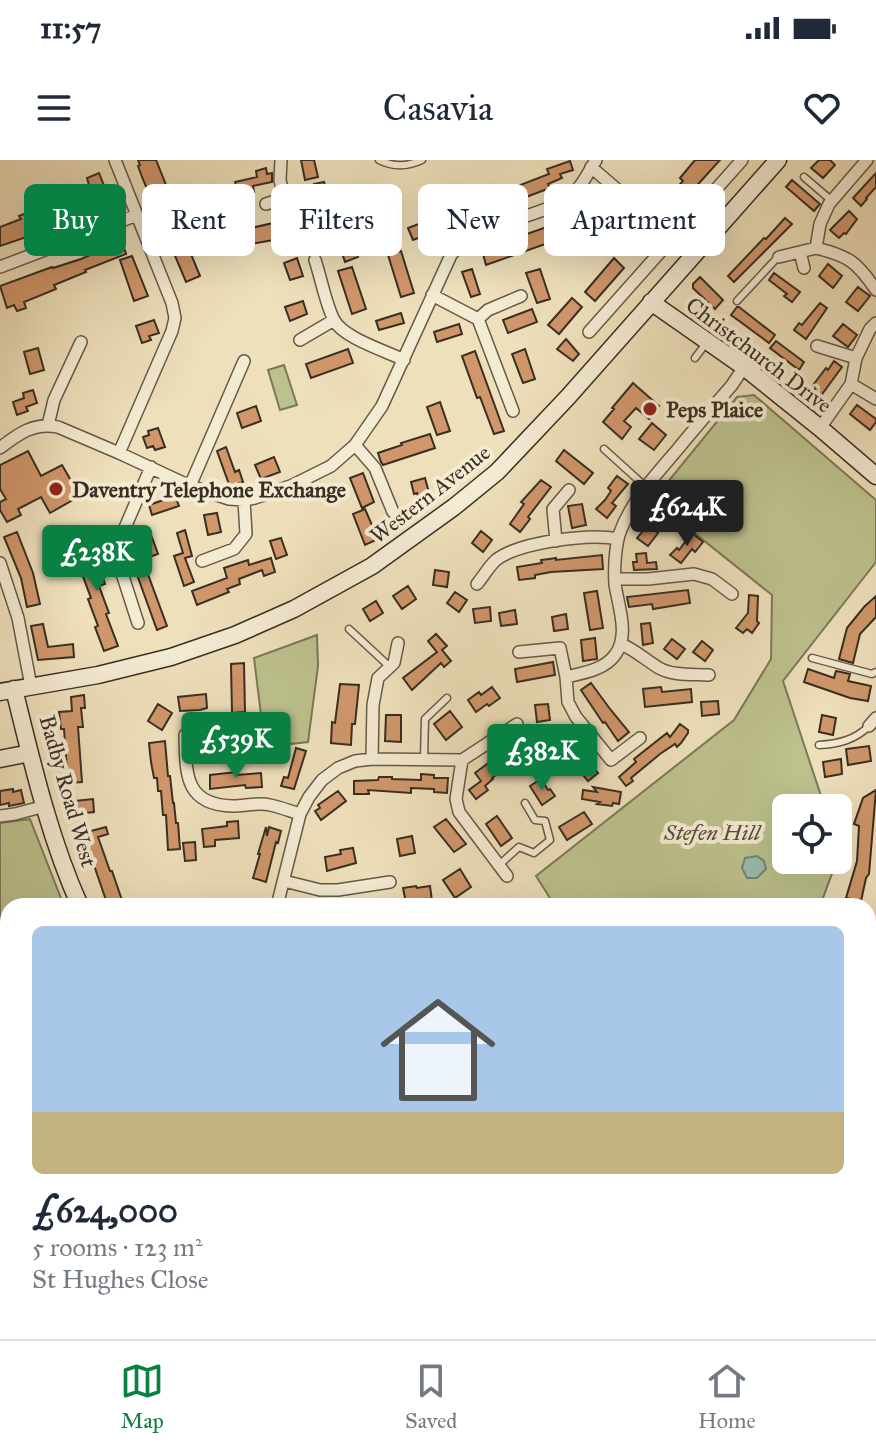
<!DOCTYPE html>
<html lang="en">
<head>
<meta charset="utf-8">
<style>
  :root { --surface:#fff; --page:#f6f6f7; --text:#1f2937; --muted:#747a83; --line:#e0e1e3; --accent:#0b8043 }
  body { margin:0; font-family:"IM FELL Great Primer",serif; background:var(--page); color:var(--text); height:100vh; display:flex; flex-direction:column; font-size:30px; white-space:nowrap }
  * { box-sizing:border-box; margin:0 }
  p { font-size:26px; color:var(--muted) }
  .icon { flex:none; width:44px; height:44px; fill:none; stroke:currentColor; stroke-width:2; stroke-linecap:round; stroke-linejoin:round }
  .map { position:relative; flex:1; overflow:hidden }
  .drawer { position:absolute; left:0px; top:738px; width:876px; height:442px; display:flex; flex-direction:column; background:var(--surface); border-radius:24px 24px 0 0; box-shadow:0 8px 32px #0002 }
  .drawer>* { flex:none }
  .guide { position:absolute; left:24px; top:24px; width:828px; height:72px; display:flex; gap:16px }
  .fabs { position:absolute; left:772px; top:634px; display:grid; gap:16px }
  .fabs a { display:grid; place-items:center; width:80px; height:80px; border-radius:12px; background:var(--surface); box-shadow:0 8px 32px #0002; font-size:40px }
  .price { position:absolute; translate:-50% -68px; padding:0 18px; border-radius:8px; background:var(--accent); color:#fff; font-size:26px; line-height:52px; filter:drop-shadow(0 2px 4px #0008) }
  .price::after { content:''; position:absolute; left:50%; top:48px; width:24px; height:18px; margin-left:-12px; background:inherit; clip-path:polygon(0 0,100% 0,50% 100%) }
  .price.selected { background:#222; color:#fff }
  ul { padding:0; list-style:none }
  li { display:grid; align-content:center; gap:16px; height:424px; padding:0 32px }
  li span { display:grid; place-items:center; height:248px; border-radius:12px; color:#555 }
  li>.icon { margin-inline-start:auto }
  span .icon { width:144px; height:144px; fill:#fffc; stroke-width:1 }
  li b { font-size:34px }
  .tag { padding:0 28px; border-radius:12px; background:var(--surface); box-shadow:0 8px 32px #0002; font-size:28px; line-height:72px }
  .tag.selected { background:var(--accent); color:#fff }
  .status { display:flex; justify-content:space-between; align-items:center; height:56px; padding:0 40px; background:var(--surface); direction:ltr }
  .status svg { height:22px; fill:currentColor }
  header { display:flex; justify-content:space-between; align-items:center; height:104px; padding:0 32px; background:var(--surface); font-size:36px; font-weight:600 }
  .tabs { display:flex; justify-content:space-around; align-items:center; height:112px; border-top:2px solid var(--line); background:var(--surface); font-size:22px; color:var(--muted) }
  .tabs a { display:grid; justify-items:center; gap:4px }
  .tabs .selected { color:var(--accent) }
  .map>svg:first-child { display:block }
</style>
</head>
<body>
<div class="status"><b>11:57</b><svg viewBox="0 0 49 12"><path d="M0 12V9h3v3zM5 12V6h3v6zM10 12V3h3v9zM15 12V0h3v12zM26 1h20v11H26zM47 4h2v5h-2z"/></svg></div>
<header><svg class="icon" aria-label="menu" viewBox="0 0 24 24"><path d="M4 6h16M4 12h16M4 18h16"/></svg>Casavia<svg class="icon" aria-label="heart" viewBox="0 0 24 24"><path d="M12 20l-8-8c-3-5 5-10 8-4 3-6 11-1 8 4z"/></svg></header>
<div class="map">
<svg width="876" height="1179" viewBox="0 0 876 1179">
  <rect width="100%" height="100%" fill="#eee0bb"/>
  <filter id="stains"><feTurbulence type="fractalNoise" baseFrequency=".0025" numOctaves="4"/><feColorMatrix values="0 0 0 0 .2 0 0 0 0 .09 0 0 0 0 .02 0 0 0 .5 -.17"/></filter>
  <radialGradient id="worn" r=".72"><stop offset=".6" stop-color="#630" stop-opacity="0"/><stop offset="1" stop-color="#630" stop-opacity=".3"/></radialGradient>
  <path fill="#bdc18d" stroke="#7b7858" stroke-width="2" d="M284,205L297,245L280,250L268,210Z
    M754,235L876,340V402L783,521L825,648H786V700H837L820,746H555L536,716L734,560L771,499L772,435L653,340L737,237Z
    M317,475L318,506L308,582L265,587L254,498Z
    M30,659L64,746H8V865L0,869V663Z"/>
  <path fill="#9abdac" stroke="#738475" stroke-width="2" d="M757,696L764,701L766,709L757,718H747L742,708L745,698Z"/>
  <path fill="#d0976b" stroke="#392e22" stroke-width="2" d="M138,0H156L168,30L165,31L200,116L186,122L142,17L138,6L140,5Z
    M301,0H314L318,17L305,20Z
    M695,0H720L672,53L662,44L683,21L680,18Z
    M819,0H830L835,5L823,18L811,8Z
    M570,1L573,10L560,14L562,18L548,24L550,28L413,80L408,68L549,14L547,9Z
    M266,8L267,14L272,13V22L253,26L254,32L239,36L235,22L257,17L256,11Z
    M99,13L107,33L69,49L63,36L89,25L87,18Z
    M876,13V27L866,38L867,39L861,46L853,38Z
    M792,20L820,44L814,51L786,27Z
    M324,22L337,69L324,73L317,46L319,45L314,24Z
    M610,45L649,79L640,90L601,56Z
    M56,49L61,63L44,69V71L0,86V67L21,59L19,56L35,50L39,56Z
    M849,51L857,59L846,74L844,73L839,78L830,70Z
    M580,55L585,70L486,105L482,90Z
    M785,58L792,64L734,122L728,116L764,78L766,79Z
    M290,59L293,72L279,76V79L251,84L247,69Z
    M352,80L358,97L345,102L339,84Z
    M122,81L126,94L85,110L86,112L59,123L54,125L56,129L24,142L26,148L17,151L14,145L7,148L0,126L52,107L53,108L81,99Z
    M401,91L414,133L401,137L388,95Z
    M132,96L148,136L134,141L120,100Z
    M297,98L303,116L290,120L284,103Z
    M614,98L624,108L595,141L585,132Z
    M828,104L842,116L833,128L819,116Z
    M352,107L366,149L352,154L338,111Z
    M472,109L480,134L471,137L462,112Z
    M540,109L550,139L537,143L526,113Z
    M774,113L800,132L792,142L784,136L787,134L769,120Z
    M700,117L723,140L715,149L693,128V124Z
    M858,127L870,136L858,151L846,142Z
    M572,138L582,147L559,174L548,165Z
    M303,141L307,154L290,161L285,147Z
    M820,143L827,148L806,179L794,170L799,163L802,165Z
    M737,147H739L775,175L769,183L731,155Z
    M532,149L537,162L508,173L503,160Z
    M401,153L404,163L379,170L376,161Z
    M154,160L159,173L149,176L151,180L142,183L136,166Z
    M459,164L462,174L437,182L434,172Z
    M843,164L857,175L848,187L833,176Z
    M566,179L579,194L573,201L557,189Z
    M776,181L804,202L799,210L770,188Z
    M38,188L44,210L30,214L24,192Z
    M348,189L353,203L311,218L306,204Z
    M525,189L535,219L523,223L512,194Z
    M475,191L504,271L494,274L480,237L477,238L462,196Z
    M834,201L842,207L817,241L807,233L826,208L828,210Z
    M633,223L659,246L649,259L636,248L624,261L631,267L622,279L603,262L614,249L612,248Z
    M33,230L37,243L26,247L28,251L17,255L13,242L24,238L23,233Z
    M440,242L450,271L437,275L427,247Z
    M857,245L876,259V262L870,270L850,254Z
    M256,246L261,261L242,268L237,253Z
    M652,263L666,275L654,290L639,279Z
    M158,268L165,287L155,290L153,286L147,288L143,277L149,275L148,271Z
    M430,274L435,288L383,305L381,302L378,293L402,285L401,283Z
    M226,287L235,312L239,310L243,322L230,327L217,291Z
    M564,290L593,313L584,324L556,301Z
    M28,291L41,316L62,305L80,336L50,353L41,337L18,349L21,355L7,362L0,350V342L6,339L0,329V305Z
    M274,297L280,312L261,319L255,305Z
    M363,313L374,342L362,348L350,318Z
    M617,316L628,324L612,343L616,346L607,358L596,349L605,340L611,331L608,328Z
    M425,318L430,336L419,339L417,333L414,334L411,322Z
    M541,320L551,327L528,357L530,359L520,372L510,364L524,344L521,342Z
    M175,336L179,346L152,355L149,345Z
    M582,344L586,365L572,368L568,346Z
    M365,349L378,379L365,385L353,354Z
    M217,353L221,372L208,375L204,355Z
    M648,365L658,373L648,386L637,378Z
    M185,370L192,396L185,398L194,422L184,426L174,396L183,393L177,373Z
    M481,371L492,380L483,392L472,383Z
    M17,372L33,413L40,444L27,447L21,418L4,377Z
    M692,373L703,382L695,392L692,389L681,403L670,395L677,388L679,390Z
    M94,375L101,395L95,397L105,424L99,426L109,453L106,454L118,486L104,491L95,467L98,466L88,439L91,438L81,411L87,409L82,397L86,395L81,380Z
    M151,375L158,394L144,399L137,380Z
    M281,378L287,395L276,399L270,381Z
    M646,393L647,403L656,402L657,409L634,410L633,402H637L636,394Z
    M602,395L603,409L551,412L535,415V418L519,420L517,407L542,403L541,400L549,399L556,398V400Z
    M271,398L275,412L264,416L262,410L239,419L240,424L227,429L229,432L197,445L192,431L227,418L224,408L248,400L249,405Z
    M146,409L167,466L157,470L136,412Z
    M435,410L449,412L447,427L433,425Z
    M408,426L416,439L402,449L393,436Z
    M688,430L690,443L653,449L652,444L629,447L627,437Z
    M597,431L603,468L590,470L584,433Z
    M455,432L467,440L459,452L447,443Z
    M749,435L758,436L757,461L759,463L752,473L747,469L743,473L736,468L748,453Z
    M876,436V457L860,474L853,503L839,499L847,468L864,447Z
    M376,441L383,453L370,461L363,449Z
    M490,447L491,461L475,463L473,449Z
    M515,450L517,464L501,466L499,453Z
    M566,454L568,469L554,471L552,457Z
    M650,463L653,483L643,485L641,464Z
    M43,464L48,487L73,484L74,497L38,500L31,466Z
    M436,474L447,486L442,490L451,501L444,507L441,503L412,530L403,518L437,492L428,481Z
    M595,478L597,499L583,501L581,480Z
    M672,479L685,489L677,499L664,489Z
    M702,481L713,490L705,501L693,492Z
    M553,502L555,515L517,522L515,509Z
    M244,503L245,552L232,553L231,504Z
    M808,509L834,518L836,511L850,514L848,521L871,526L868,541L850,538L804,522Z
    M591,523L610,549L629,572L618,581L605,562L603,563L581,530Z
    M340,524L359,525L355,564H352L351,585L331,583L332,562L335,563Z
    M492,527L500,538L489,546L487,544L476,552L468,540L479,532L481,535Z
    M661,527L662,532L691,529L692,542L645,547L643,529Z
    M206,534L207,548L200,550L180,551L178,537Z
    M84,535L85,548H81L83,567H78L82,622L68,623L64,569H61L59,552L72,551L71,537Z
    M718,541L719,554L702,556L701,542Z
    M158,544L172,553L162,570L148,561Z
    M548,544L550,560L537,562L535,545Z
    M450,551L462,567L446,580L434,564Z
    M386,555H401V582L385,581Z
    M822,555L836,558L833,575L819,572Z
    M680,564L688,570V573L681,583L677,587L675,584L660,594L631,618L633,621L626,626L619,617L636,602L634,599L667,573L670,577Z
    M556,566H560L598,613L588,621L549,572Z
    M165,581L168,616H170L173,643H174L176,663H178L180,689L168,690L166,655H163L161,631H158L157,618H154L151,602L149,583Z
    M511,586L519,597L492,618L493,619L485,626L488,630L476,639L469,630L481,621L475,613Z
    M869,586L871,601L848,605L846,589Z
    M296,588L306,591L294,629L281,626L284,617L288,618Z
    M841,599L842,614L825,617L823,602Z
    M236,612V615L261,613L262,627L246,628L245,625L210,629V615Z
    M421,614L434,615V618H448L447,633L434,632V629L411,628V633L368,630L369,634H354V621L378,620L379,617H392V619L421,620Z
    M541,619L548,630L550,629L555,636L542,645L530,626Z
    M593,627L621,632L619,644L613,643L612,646L597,644L600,642L582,639L583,630L597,632Z
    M13,629V632L21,630L24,643L9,646V643L0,645V631Z
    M876,630L869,714L866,718L861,741L846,738L857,701L859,666L854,664L863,638Z
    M338,631L346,641L321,660L315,651L320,648L318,645Z
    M93,639L94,652L76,654L75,641Z
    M584,652L592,664L567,680L559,667Z
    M497,656L512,678L501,686L486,664Z
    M446,659L466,684L454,692L434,667Z
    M238,661L239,678L215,680V686L204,687L202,669L227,666V662Z
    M106,667L108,674L98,677L110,711H112L124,746H108L87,685H85L83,682L80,674Z
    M266,667L267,676L269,667L281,671L278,683L276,682L266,722L253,718L260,694H258Z
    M412,676L415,693L400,696L397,679Z
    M195,682L196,700L185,701L183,683Z
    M353,688L356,703L327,711L325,697L341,694L340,690Z
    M460,709L471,727L455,738L443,720Z
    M416,726L417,728L430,726L432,741L406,743L403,728Z"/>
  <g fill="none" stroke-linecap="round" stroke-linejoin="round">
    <g stroke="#665a48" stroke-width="9">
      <path id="lane" d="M379,0C393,7 407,7 422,0
        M804,17L832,41
        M737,141L778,97
        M695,198L707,182
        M604,289L646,327
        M349,469L390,507
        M812,498L872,514L876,512
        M819,585C838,584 855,580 869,566
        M185,588L251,579
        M424,599L425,559L447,538
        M499,705L519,687L534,693L550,680L545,661L535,660L525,643"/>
    </g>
    <g stroke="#665a48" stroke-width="14">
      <path id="street" d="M115,0L172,143L175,158L172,171L119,293
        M281,0L280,20L284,38
        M867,0L829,44L820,64L816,88C849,96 857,102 876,130
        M591,7L672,77
        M266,44L303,32
        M800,92L804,108
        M779,97L816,88
        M315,100C321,118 326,145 334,160C343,178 386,191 404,200
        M0,107L137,55
        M432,135L478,159L513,251
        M478,159L488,150L521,136
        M589,172L742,0
        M300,180L334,160
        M817,186L856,198
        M851,224L876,239
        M48,265L54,240L81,182
        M820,268L851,224L856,198L870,169L876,163
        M355,285L375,308L393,352
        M0,288C18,274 34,262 58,267L119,293L190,326L229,339L244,340L255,338L293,325L331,306L355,285L382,246L451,95C480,60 528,62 565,40C580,31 587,14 596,0
        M190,326L244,201
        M556,381L553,349L569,330
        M202,401L234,389L246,374L244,340
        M0,403L18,458L31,526
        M615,419H648L694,414L712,419L732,434
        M477,424C483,417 489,406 496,400C519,382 590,373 618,379
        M138,463L118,401L121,377L151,307
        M621,484C635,490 646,500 659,508C673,516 693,514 709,515
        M519,492L560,488L566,517L568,542L576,557L611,600L640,578
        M566,517C583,513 604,510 615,495C630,475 618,446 615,424C614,410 615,389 619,375C631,341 654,317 677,290C695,268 714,246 732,225L744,207
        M869,566L876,558
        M185,575C186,613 184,645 233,646C245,646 258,642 270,645C280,647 290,651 300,654
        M372,599L373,545L378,518L394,503L398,483
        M462,600L456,639L459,652L507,716
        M0,656L15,654L45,646
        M284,721L320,730H338L390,722
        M277,746L300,654L309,637L322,620L338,608L355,601L372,599L462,600L517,564
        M868,911L876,919
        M0,1035L8,1031
        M81,1172V1179
        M182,1172L183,1179
        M318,1172L324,1179
        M521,1172V1179"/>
    </g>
    <g stroke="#392e22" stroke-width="19">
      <path id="secondary" d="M651,142L744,207L820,268L876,316
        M14,529C32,602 49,677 80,746
        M0,532L98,515L171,497L235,475L294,449L372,406L454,347L497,312L568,237L778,0
        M0,599L30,593
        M868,989L876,985"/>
    </g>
    <g stroke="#392e22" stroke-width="21">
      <path id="primary" d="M665,1179L672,1172"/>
    </g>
    <g stroke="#392e22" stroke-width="23">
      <path id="highway" d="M868,1148L876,1145
        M762,1172L770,1179"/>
    </g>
    <use href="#lane" stroke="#f4ebd3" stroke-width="6"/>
    <use href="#street" stroke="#f4ebd3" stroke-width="11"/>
    <use href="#secondary" stroke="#f4ebd3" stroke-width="16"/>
    <use href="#primary" stroke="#eee0bb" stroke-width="18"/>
    <use href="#highway" stroke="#eee0bb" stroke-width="20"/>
  </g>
  <g fill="#8f2418" stroke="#f4ebd3" stroke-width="3">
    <circle cx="650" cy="249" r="8"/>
    <circle cx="56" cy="329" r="8"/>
  </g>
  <g text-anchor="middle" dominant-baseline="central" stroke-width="8" stroke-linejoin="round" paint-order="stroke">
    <g font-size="22" fill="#392e22" stroke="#f4ebd3">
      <text transform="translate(759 195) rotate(37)">Christchurch Drive</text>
      <text transform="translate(430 334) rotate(-38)">Western Avenue</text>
      <text transform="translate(68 631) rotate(74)">Badby Road West</text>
    </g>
    <g font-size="22" font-weight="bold" fill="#392e22" stroke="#f4ebd3" text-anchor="start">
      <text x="666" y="249">Peps Plaice</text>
      <text x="72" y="329">Daventry Telephone Exchange</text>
    </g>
    <g font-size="22" font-style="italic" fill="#534b37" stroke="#f4ebd3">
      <text x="712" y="672">Stefen Hill</text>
    </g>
  </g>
  <rect width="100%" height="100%" filter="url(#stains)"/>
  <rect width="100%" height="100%" fill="url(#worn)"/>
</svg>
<div class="fabs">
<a><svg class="icon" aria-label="locate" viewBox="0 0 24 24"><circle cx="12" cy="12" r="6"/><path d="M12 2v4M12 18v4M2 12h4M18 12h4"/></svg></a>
</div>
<b class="price selected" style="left:687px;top:388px">£624K</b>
<b class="price" style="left:97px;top:433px">£238K</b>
<b class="price" style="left:236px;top:620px">£539K</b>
<b class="price" style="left:542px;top:632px">£382K</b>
<div class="guide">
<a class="tag selected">Buy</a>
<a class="tag">Rent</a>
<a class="tag">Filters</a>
<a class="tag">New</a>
<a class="tag">Apartment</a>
</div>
<section class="drawer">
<ul>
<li><span style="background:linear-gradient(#a9c7e8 75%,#c2b280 0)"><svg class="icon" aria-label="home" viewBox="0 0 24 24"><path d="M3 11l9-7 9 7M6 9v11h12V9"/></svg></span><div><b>£624,000</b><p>5 rooms · 123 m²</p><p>St Hughes Close</p></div></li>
</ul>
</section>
</div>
<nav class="tabs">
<a class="selected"><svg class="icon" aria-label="map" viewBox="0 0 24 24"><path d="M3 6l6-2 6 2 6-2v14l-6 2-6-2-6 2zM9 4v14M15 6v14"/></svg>Map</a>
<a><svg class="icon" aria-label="saved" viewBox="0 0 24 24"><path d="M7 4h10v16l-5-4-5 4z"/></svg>Saved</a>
<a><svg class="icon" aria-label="home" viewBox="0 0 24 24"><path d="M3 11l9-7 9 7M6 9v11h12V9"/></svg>Home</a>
</nav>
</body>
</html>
